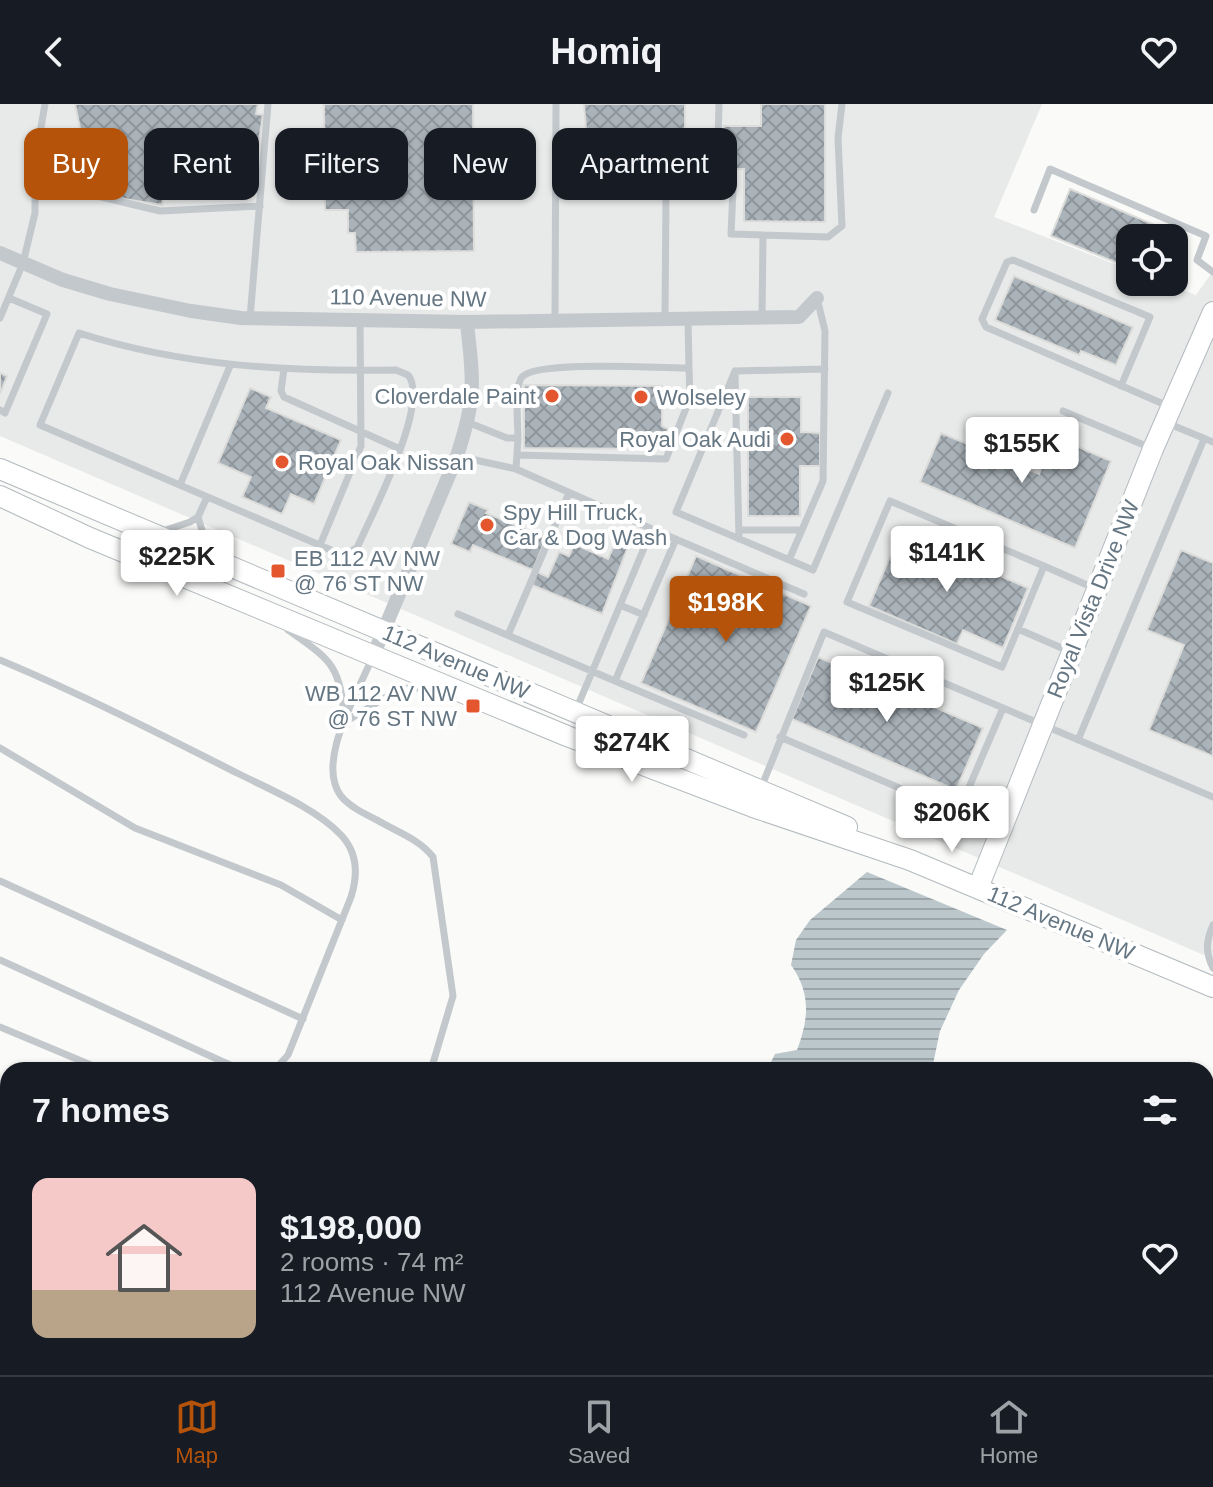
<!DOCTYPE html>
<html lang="en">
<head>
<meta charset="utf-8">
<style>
  :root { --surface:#171b24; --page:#20242c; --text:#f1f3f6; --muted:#9ea1a6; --line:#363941; --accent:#b45309 }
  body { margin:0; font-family:Helvetica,sans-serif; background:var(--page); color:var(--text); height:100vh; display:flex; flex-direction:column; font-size:30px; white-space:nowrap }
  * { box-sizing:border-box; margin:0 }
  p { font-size:26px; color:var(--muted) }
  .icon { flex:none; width:44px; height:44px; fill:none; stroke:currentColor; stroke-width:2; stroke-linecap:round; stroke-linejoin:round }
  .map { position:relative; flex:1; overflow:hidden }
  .details { position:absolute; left:0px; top:958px; width:1214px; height:314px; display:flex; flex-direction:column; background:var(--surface); border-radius:24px 24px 0 0; box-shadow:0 2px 6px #0004 }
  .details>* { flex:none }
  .banner { position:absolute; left:24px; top:24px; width:800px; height:72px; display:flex; gap:16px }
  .fabs { position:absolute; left:1116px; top:120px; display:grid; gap:16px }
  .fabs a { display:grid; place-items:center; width:72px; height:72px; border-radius:16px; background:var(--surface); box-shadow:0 2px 6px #0004; font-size:40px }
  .price { position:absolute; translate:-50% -68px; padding:0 18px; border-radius:8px; background:#fff; color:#222; font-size:26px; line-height:52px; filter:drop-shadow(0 2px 4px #0008) }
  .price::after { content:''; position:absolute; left:50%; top:48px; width:24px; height:18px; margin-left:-12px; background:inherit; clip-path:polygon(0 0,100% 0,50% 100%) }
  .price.on { background:var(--accent); color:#fff }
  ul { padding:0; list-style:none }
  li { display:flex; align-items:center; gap:24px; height:200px; padding:0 32px }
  li span { display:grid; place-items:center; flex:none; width:224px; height:160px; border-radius:16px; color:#555 }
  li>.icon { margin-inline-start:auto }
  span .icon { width:96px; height:96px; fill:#fffc; stroke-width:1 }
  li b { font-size:34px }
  h2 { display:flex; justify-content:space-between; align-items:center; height:96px; padding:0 32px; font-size:34px }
  .tag { padding:0 28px; border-radius:16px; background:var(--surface); box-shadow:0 2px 6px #0004; font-size:28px; line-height:72px }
  .tag.on { background:var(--accent); color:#fff }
  header { display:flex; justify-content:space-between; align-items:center; height:104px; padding:0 32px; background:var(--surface); font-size:36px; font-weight:700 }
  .dock { display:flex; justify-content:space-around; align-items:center; height:112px; border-top:2px solid var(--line); background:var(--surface); font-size:22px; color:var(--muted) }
  .dock a { display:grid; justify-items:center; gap:4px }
  .dock .on { color:var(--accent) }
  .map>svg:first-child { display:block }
</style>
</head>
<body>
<header><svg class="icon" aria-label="back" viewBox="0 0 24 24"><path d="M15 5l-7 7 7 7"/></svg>Homiq<svg class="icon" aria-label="heart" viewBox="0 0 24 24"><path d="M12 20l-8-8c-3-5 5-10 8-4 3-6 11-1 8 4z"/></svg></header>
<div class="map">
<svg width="1213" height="1271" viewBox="0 0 1213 1271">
  <defs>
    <pattern id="water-rules" width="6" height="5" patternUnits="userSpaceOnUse" patternTransform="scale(2)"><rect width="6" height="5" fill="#bbc7cb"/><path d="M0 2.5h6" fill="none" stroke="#9ca6aa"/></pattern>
    <pattern id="building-cross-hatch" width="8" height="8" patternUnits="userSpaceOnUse" patternTransform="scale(2)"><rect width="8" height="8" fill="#aab3b9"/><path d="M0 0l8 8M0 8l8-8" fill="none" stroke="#8e969c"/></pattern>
  </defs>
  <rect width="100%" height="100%" fill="#fafaf8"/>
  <path fill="#e8e9e9" d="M0,0H1042L994,113L1130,166V178H1161L1196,191L1213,167V855L0,332Z"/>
  <path fill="url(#water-rules)" d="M867,768L1007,826L984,850L959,886L940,927L933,960L927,966H767L775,950L797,946C809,915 811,889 791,861L796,836L810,816Z"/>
  <path fill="url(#building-cross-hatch)" stroke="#dcdcda" stroke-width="2" d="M75,0H258L256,10L263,11L256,56L249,55L245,83L167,71L162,101L93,90L98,59L87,58Z
    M324,0H473L474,147L356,148L355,129H348V106H325Z
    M584,0H685V63H654V72H615L607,49H588Z
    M761,0H825V118L744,117V65H724V22H761Z
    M1070,85L1171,128L1169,134H1130V164L1051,132Z
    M1014,172L1133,223L1116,261L1081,247L1079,251L995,216Z
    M0,269L7,272L0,290Z
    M524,281L662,282V322L668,325L660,345L524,344Z
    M250,284L271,293L266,304L341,336L314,400L291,390L282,410L242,393L251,373L218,359Z
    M748,293H801V328L820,329V362H800V412H748Z
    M941,329L1039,370L1055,333L1111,357L1075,444L920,378Z
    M469,398L488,406L486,409L546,434L533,466L473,441L470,448L451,440Z
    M900,429L1028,484L1003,544L963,526L957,540L869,502Z
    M617,435L629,440L602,510L532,481L537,468L548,473L559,448L569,452L574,440L608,455Z
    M1181,446L1213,459V652L1149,626L1184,541L1147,526Z
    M696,452L811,502L756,628L641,579Z
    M818,553L983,624L956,686L792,615Z"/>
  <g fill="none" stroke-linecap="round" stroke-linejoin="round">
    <g stroke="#b3babf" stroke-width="22">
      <path id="secondary" d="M0,365L847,723
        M0,392L90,434L567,632L753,703L910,756L1213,883
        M978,784L1153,345L1213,208"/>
    </g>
    <path stroke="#c3c8cc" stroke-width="7" d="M719,0L717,72L733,85L731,130L828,133L842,122L838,34L842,0
      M35,70L72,86L160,107L260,102
      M556,92H666L665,214
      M1034,106L1050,65L1206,132L1197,156L1213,168
      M0,214L23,159L35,109V58L45,0
      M250,214L268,0
      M762,214L763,131
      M555,216L556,0
      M79,229C182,262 288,268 396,266L408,271C431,298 371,412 357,444L349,448L338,449L40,321Z
      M284,265L281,287L284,293L400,345
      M735,267L676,408L813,466L888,289
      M735,267L825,265
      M735,269L739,435
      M1121,282L1150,213L1023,160L1013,156L1007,158L982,215L986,223L1168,302
      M0,306L5,309L47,210L9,194
      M1063,307L1151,344
      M467,318L507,334H518L516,365
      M1167,319L1213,338
      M518,334C518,321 514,282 522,273C536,256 661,264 689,264L688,216
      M517,351L666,355L690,294L689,264
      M457,352L516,365L652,425
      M180,381L230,262
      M890,397L1044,462L1002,563L847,498Z
      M198,413L207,393
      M739,426H802
      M163,427L190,418L198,413L204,433L216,449
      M676,435L615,577L744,631
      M320,441L361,342L360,216
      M789,456L823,377L825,227L817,194
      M1044,462L1094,484
      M620,501L644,511
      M458,510L615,577
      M1018,525L1071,548
      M288,526C335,559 339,561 345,618L388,592L408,584H435
      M508,531L569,389
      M372,554C358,589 315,658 341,692C350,703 365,710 377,716C397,728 419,735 433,753L453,892L431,966
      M0,556C81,590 158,629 237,669C269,685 317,705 341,731C358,749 358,771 351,793L288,951L278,962L265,966
      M576,606L652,425L804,490
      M780,633L958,709L1003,604
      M1078,636L1204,335
      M0,644L135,724L281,781L342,816
      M761,684L824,528L1213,693
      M0,777L303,915
      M1213,821C1206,837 1205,848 1213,864
      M0,856L241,966
      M0,923L103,966
      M1206,1156L1213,1159
      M130,1271L134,1264
      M918,1271L921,1264"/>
    <path stroke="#c3c8cc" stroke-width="14" d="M0,149L63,176L110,190L191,207L241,214L467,218L799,213L817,194
      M373,552L457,352C463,333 469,315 471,295C474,270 469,243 467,218"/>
    <use href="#secondary" stroke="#fff" stroke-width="20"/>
  </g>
  <g fill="#e4572e" stroke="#fff" stroke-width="3">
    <circle cx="552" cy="292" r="8"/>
    <circle cx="641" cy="293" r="8"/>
    <circle cx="787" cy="335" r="8"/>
    <circle cx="282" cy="358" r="8"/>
    <circle cx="487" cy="421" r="8"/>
    <rect x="270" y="459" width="16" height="16" rx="4"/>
    <rect x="465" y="594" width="16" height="16" rx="4"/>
  </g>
  <g text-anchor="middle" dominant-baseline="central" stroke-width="8" stroke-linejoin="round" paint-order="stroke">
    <g font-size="22" fill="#657683" stroke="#fff">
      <text transform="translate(408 194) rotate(1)">110 Avenue NW</text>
      <text transform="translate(1093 495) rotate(-68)">Royal Vista Drive NW</text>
      <text transform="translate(456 558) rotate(23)">112 Avenue NW</text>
      <text transform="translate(1061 819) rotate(23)">112 Avenue NW</text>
    </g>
    <g font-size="22" fill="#657683" stroke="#fff" text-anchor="start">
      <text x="536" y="292" text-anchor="end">Cloverdale Paint</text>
      <text x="657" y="293">Wolseley</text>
      <text x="771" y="335" text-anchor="end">Royal Oak Audi</text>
      <text x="298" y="358">Royal Oak Nissan</text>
      <text x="503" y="408">Spy Hill Truck,<tspan x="503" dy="25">Car &amp; Dog Wash</tspan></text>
      <text x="294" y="454">EB 112 AV NW<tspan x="294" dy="25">@ 76 ST NW</tspan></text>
      <text x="457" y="589" text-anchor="end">WB 112 AV NW<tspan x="457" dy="25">@ 76 ST NW</tspan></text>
    </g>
  </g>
</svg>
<div class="fabs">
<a><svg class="icon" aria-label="locate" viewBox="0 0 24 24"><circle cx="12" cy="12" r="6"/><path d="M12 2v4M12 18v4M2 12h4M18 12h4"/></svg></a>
</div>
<b class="price" style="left:1022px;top:381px">$155K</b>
<b class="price" style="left:947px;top:490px">$141K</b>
<b class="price" style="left:177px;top:494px">$225K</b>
<b class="price on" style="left:726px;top:540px">$198K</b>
<b class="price" style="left:887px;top:620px">$125K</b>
<b class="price" style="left:632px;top:680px">$274K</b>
<b class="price" style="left:952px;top:750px">$206K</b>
<div class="banner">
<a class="tag on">Buy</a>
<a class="tag">Rent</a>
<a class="tag">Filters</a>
<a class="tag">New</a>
<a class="tag">Apartment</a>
</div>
<section class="details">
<h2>7 homes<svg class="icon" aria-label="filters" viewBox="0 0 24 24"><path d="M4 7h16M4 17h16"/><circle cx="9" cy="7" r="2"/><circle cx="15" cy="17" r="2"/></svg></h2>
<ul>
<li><span style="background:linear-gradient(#f6c9c9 70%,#b9a48a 0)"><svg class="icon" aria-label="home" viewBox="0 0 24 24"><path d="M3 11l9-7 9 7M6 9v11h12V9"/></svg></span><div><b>$198,000</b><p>2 rooms · 74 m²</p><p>112 Avenue NW</p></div><svg class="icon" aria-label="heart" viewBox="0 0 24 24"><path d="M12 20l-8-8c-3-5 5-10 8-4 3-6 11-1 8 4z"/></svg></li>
</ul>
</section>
</div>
<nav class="dock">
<a class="on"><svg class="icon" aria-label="map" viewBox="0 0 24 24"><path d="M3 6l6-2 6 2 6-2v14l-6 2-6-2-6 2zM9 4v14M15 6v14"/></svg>Map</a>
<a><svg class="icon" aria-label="saved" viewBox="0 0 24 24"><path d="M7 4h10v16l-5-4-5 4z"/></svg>Saved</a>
<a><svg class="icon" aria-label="home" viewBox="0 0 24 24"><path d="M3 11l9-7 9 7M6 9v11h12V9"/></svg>Home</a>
</nav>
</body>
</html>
